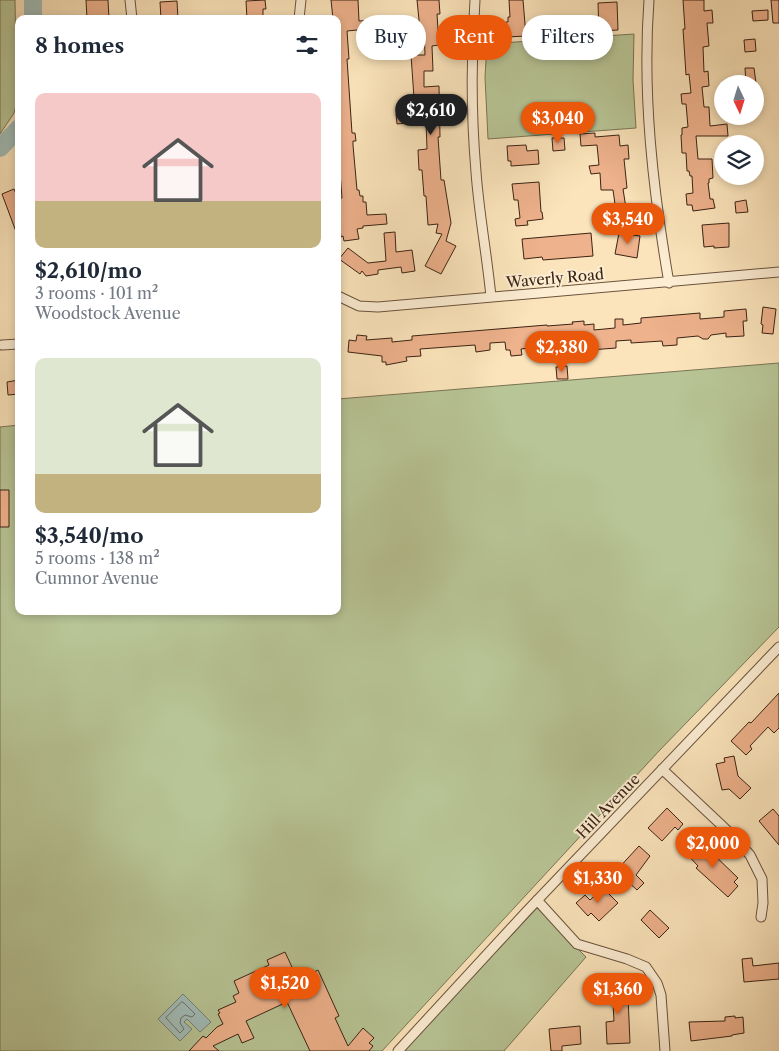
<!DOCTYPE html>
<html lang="en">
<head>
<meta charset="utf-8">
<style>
  :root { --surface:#fff; --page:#f6f6f7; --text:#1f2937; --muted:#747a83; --accent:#ea580c }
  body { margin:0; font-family:"Libre Caslon Text",serif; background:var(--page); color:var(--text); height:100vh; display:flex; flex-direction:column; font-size:19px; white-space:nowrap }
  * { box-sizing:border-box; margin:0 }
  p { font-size:16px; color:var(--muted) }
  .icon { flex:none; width:28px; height:28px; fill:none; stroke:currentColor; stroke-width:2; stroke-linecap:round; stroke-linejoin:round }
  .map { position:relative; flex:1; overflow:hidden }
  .panel { position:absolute; left:15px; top:15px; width:326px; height:600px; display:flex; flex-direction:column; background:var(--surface); border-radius:10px; box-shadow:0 2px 8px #0003 }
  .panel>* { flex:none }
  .guide { position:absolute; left:356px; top:15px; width:348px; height:45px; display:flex; gap:10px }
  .needle { width:32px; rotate:176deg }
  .fabs { position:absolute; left:714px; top:75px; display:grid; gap:10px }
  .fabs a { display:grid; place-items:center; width:50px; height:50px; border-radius:50%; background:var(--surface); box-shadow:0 2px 8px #0003; font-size:25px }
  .price { position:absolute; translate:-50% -42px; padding:0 11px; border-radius:18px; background:var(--accent); color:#fff; font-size:16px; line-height:32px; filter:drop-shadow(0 1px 2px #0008) }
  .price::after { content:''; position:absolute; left:50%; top:30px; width:15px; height:11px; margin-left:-8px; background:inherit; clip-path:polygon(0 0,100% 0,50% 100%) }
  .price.current { background:#222; color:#fff }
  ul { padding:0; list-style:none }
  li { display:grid; align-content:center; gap:10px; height:265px; padding:0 20px }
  li span { display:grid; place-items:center; height:155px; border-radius:10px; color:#555 }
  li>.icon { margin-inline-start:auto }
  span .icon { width:90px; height:90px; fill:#fffc; stroke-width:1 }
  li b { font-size:21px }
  h2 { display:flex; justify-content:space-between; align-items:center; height:60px; padding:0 20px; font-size:21px }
  .chip { padding:0 18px; border-radius:22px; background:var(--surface); box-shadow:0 2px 8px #0003; font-size:18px; line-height:45px }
  .chip.current { background:var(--accent); color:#fff }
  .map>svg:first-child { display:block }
</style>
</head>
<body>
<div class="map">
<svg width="779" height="1051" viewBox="0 0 779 1051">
  <rect width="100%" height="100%" fill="#fbe4bb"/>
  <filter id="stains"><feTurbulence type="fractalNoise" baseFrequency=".004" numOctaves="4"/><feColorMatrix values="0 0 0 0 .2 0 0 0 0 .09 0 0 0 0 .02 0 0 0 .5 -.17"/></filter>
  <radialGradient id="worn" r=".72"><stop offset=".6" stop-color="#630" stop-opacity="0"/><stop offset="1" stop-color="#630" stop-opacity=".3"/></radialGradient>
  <path fill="#b8c596" stroke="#7a7455" d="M0,0H15L16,62L19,74L17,103L14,113L0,134Z
    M634,34L633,80L636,128L488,139L485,77L487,44Z
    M779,363V627L659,751L382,1051H0V427L19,425V611H338V399Z
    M537,908L586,957L504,1051H403Z"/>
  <path fill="#a1bdb8" stroke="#787f76" d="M183,994L211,1022L200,1032L187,1019L184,1022L192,1029L180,1041L158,1019Z"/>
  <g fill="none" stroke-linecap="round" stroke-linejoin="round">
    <path stroke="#6e7066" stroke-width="1" d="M182,1002L184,1003L195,1014L192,1017L185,1015L181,1018L180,1023L184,1029L180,1033L166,1018Z"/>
    <path stroke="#a1bdb8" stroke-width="18" d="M33,0V19
      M0,148L19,128"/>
  </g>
  <path fill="#eeb28c" stroke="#3b2314" d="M86,0H108L109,19H87Z
    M265,0L266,9H263V19H247L246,1Z
    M331,0H358L359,21L378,20L379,30L367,32V29L347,31L349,59H347L352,133H355L356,141H353V145L357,190H359L360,196H363V202H366L367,215L386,214L387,224L363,226V228L357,229L359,239L344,241L343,236L341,237L338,214V199L342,198L340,173L338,174V19H333Z
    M417,0H439L440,14H437L439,45L432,46L433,71H424V87L439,86L440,137H438L441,180H444L451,223L446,241L456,246L441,274L425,266L442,234L436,233L438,224L428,225L426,196H424L422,170H419L418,150L427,149L426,121L397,124L396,114L415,112L411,55H425L424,30H420Z
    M509,0H523L526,36L507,37L506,22H508V17H510Z
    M683,0H704V11L712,10L713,23H707L709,46L703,47L704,72L708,71L709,86L702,87L704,107H709L710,126L727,124L728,136H696L698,159H712L713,178L709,179V183H708L710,199H713L715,208L693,211L692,205H687L686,194L693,193L692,176H690L689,171H687L686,153H682L681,135H682V128L688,127L686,104H682L681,94L691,93L689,74L686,75L683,29H685Z
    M771,0H779V23H773Z
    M177,1L178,19H161L160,2Z
    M617,2L618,30L599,31L598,3Z
    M768,10V20L753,21L752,11Z
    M755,39L756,51L745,52L744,40Z
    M745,68H754L756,83L746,84Z
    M595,133V137L619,135L620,146L628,145L629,159H624L627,188L623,189L628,221L603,224L600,206L615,204L613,190H601L600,173L591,174L589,166L599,165L597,145L581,146L580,134Z
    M552,138H564L565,150L553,151Z
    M526,145L527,151L538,150L539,164L511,166V161H508L507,146Z
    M539,182L541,212H542L543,219L527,221L528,225L516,226L515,219L520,218L518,200H514L512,184Z
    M14,189L19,201L18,237L2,194Z
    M746,200L748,212L736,213L735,202Z
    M729,223V247L714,248V246L704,247L702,225Z
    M395,232L396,252L412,250L415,271L402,273L401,267L378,270V274L366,276L362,271L360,274L339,259L348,248L368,263L386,261L384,233Z
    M591,233L593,256L543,260L542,257L524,259L522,239Z
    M619,233L640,236L637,258L615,254Z
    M763,307L776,309L773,334L762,333L763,325L761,324Z
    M746,309L747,321H743L744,336L726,337V333L711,335L708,339H703L698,336L677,338V345L663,346L662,341L631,343V340L616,341V348L577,351L578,355L569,356L568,347L553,348V350L544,351V349H538V347L521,349L522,355L511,356L510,350H506L505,342L490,343V350L476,352L475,345L420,349L421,356L406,357L407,361L386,365V362H382V356L348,352L349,340L356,341L357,335L367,336L366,340L392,338V342L412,340V336L547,325V326L573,324L572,322L584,321V325L594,324V330L615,328V319H623V325L641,323V318L700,313V319L724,317V311Z
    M567,366L568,379H557L556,367Z
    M19,380V394L8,395L7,382Z
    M0,490H9V527H0Z
    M779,693V728L774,733L768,727L750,746L752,749L746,755L731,741L749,722L751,723Z
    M734,756L738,776L751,788L740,799L729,789L722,790L716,764L725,762L724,758Z
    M667,808L683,824L678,830L675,827L662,841L648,828Z
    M773,809L779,816V845L759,821Z
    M696,841L709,853L710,851L738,878L734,882L738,886L728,897L696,868L698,866L685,852Z
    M639,846L650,856L636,875L644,883L637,890L616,871Z
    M603,888L618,903L599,921L591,913L588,916L576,903L585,895L590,900Z
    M650,910L669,928L659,938L641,920Z
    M285,952L298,980L318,970L339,1016L335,1018L348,1046L363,1028L374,1038L369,1043L373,1046L369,1051H310L287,1002L246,1021L254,1038L242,1043L238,1034L213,1046L219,1051H189L203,1036L206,1038L217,1027L223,1024L218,1014L220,1013L218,1010L236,1002L233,996L239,993L234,981L269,965L267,960Z
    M752,958L753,966L779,963V979L744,982L742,959Z
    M625,983L626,996H628L630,1043L607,1044L606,1022L614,1021L613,1003H607L606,985Z
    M735,1016V1018L743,1017L744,1033L732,1035V1036L691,1041L689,1022L725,1021V1017Z
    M580,1026L581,1044L562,1046V1051H551L549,1029Z"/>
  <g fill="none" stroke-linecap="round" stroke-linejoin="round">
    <g stroke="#6b533e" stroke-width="11">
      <path id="minor" d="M130,0L132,19
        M475,0C471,58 471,114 476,172C479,214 487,255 491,297
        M649,0C642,95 653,190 669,283
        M299,19L301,0
        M338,296L359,306L378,307L779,272
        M2,345L19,344
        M662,769L733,836L750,855L762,879L763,903L761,917
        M537,900L577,944L627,959L646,967L657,983L661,995L665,1051
        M398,1051L526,912L779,647"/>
    </g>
    <use href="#minor" stroke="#fcedd3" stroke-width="9"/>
  </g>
  <g text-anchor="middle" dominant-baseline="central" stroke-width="4" stroke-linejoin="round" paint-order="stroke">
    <g font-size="15" fill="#3b2314" stroke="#fcedd3">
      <text transform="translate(555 278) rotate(-5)">Waverly Road</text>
      <text transform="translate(608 806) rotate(-46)">Hill Avenue</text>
    </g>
  </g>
  <rect width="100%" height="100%" filter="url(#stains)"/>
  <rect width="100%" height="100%" fill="url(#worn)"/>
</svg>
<div class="fabs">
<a><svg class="needle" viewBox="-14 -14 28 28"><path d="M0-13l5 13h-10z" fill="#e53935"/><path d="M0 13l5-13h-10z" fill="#747a83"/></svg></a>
<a><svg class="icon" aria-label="layers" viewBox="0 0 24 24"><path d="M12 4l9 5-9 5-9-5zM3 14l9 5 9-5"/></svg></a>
</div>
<b class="price current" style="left:431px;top:136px">$2,610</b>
<b class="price" style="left:558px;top:144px">$3,040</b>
<b class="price" style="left:628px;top:245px">$3,540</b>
<b class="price" style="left:562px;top:373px">$2,380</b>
<b class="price" style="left:713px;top:869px">$2,000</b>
<b class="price" style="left:598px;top:904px">$1,330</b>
<b class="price" style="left:285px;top:1009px">$1,520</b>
<b class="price" style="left:618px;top:1015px">$1,360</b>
<div class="guide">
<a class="chip">Buy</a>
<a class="chip current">Rent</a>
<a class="chip">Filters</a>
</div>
<section class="panel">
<h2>8 homes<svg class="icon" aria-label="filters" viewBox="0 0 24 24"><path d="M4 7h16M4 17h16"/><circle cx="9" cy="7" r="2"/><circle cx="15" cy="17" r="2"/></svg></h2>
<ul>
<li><span style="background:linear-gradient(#f6c9c9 70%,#c2b280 0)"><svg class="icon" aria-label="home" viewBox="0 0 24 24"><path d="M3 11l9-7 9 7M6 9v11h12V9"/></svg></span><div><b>$2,610/mo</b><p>3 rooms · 101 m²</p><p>Woodstock Avenue</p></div></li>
<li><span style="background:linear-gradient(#dfe7d0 75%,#c2b280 0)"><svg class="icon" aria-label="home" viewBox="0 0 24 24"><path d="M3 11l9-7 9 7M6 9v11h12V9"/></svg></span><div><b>$3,540/mo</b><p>5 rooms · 138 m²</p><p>Cumnor Avenue</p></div></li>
</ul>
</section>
</div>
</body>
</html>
